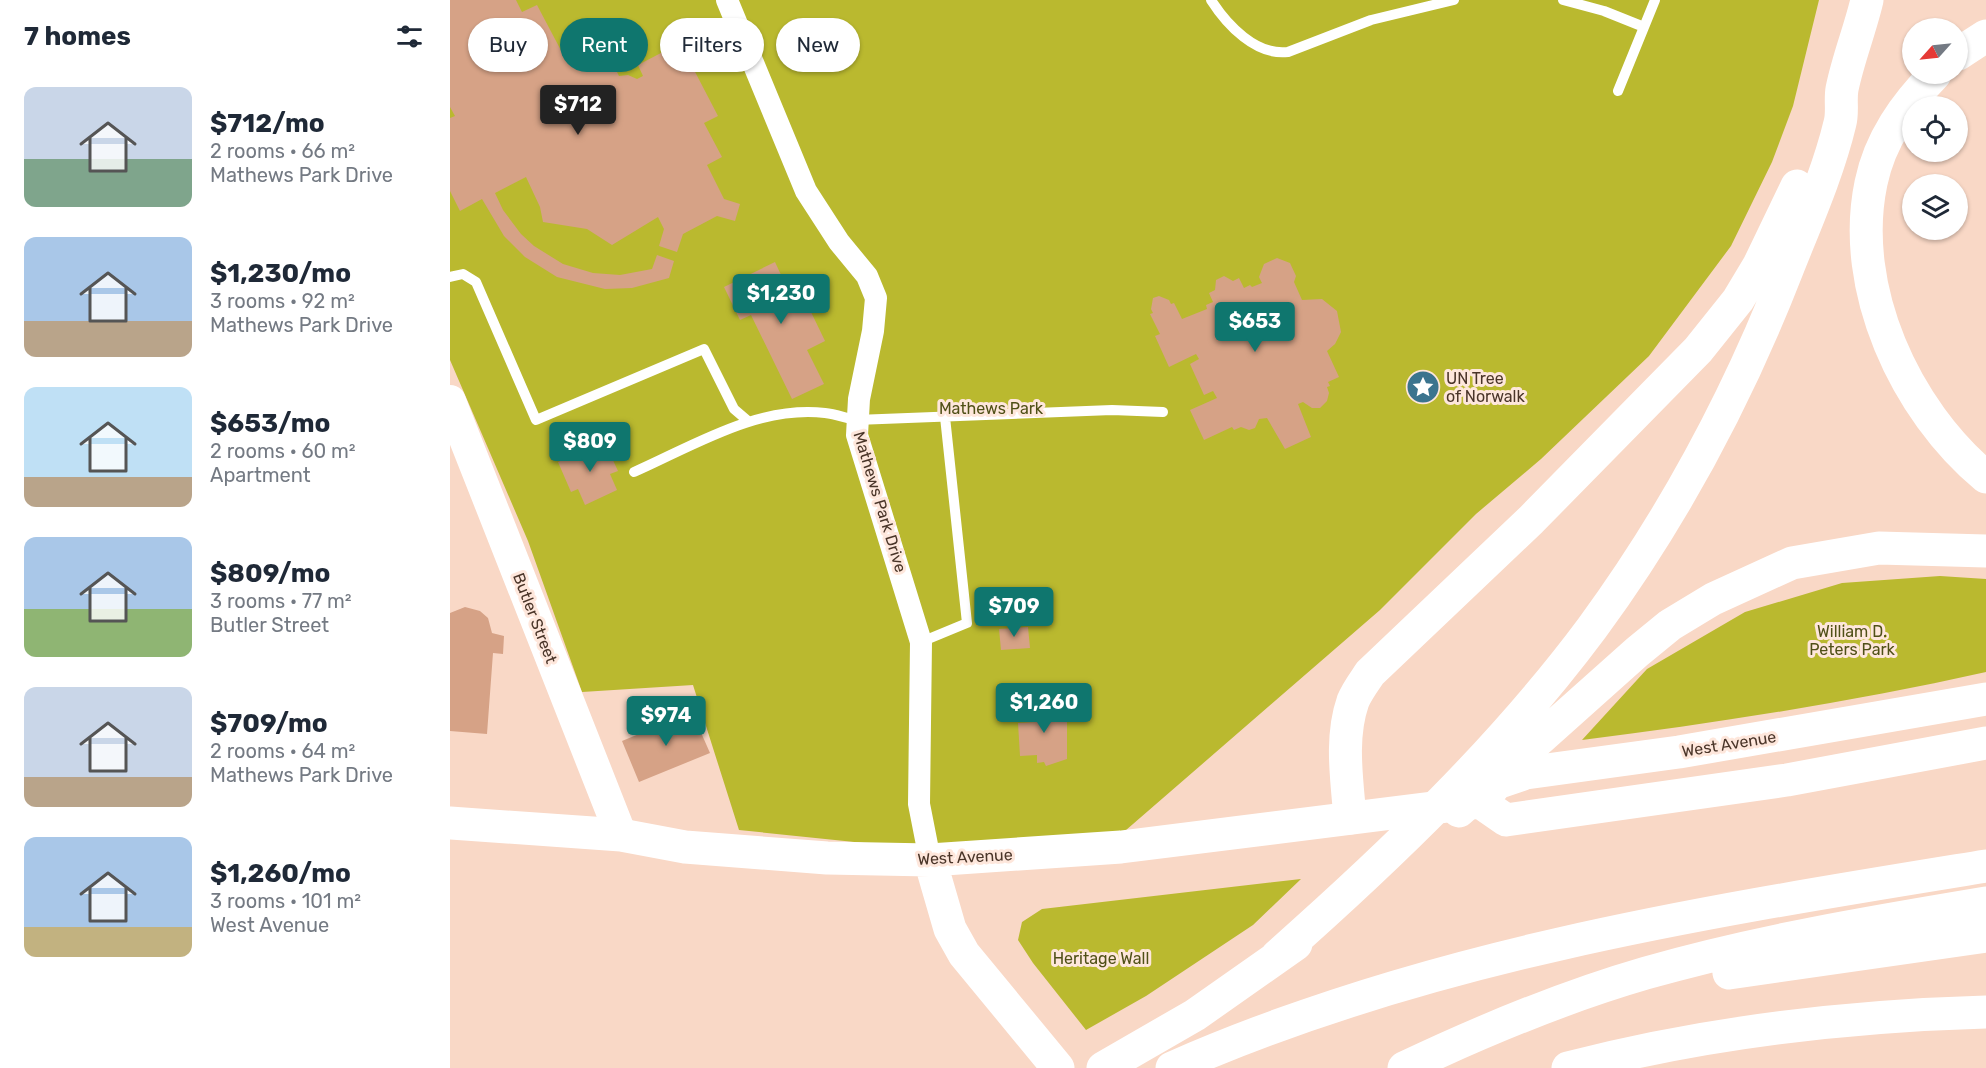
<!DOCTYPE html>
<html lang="en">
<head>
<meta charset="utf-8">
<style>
  :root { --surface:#fff; --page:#f2f2f3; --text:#1f2937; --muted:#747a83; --accent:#0f766e }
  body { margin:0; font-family:Rubik,sans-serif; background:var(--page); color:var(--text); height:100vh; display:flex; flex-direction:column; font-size:22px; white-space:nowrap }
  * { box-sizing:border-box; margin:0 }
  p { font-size:20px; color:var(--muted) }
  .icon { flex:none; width:33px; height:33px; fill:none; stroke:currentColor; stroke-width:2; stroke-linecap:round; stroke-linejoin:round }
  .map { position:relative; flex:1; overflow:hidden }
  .details { display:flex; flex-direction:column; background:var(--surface); width:450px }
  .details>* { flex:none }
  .top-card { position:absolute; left:18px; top:18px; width:570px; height:54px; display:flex; gap:12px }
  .needle { width:39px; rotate:243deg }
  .buttons { position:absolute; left:1452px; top:18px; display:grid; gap:12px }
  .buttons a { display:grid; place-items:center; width:66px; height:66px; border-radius:50%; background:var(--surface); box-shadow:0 2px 4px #0004; font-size:30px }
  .price { position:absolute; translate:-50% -51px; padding:0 14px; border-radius:6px; background:var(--accent); color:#fff; font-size:20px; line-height:39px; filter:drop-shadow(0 2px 3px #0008) }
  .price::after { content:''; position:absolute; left:50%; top:36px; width:18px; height:14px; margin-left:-9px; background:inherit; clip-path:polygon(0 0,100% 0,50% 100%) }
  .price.active { background:#222; color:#fff }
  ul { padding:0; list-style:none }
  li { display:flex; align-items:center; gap:18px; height:150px; padding:0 24px }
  li span { display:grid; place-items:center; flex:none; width:168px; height:120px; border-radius:12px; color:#555 }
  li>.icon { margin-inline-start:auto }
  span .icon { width:72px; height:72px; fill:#fffc; stroke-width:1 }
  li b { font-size:26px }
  h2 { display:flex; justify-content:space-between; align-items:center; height:72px; padding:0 24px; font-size:26px }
  .chip { padding:0 21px; border-radius:27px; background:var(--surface); box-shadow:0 2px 4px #0004; font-size:21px; line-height:54px }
  .chip.active { background:var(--accent); color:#fff }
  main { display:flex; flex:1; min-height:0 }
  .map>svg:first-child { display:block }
</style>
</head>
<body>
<main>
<section class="details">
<h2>7 homes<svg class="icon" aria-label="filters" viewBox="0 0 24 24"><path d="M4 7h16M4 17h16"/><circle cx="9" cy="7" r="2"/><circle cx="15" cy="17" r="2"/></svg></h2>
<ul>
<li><span style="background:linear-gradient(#c9d6e8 60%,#7fa58c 0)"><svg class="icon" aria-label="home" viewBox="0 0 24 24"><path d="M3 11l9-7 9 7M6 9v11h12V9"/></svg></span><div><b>$712/mo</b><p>2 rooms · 66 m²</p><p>Mathews Park Drive</p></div></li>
<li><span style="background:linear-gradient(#a9c7e8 70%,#b9a48a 0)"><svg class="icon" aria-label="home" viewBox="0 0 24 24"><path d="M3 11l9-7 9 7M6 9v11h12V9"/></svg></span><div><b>$1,230/mo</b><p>3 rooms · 92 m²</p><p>Mathews Park Drive</p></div></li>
<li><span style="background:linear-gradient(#bfe0f5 75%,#b9a48a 0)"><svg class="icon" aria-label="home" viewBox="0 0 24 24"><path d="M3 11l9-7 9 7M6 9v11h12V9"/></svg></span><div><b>$653/mo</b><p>2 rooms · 60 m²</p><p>Apartment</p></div></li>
<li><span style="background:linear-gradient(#a9c7e8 60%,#8fb573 0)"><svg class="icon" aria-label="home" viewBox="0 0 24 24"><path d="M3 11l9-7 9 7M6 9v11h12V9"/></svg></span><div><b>$809/mo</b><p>3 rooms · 77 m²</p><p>Butler Street</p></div></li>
<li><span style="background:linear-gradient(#c9d6e8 75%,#b9a48a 0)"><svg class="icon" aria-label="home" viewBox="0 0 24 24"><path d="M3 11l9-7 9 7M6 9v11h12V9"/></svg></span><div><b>$709/mo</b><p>2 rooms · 64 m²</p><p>Mathews Park Drive</p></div></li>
<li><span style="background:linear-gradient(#a9c7e8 75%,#c2b280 0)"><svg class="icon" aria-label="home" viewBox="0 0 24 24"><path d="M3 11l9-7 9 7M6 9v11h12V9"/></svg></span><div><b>$1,260/mo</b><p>3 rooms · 101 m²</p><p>West Avenue</p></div></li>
</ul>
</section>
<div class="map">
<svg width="1536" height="1068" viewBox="0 0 1536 1068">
  <rect width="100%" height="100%" fill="#f9d8c6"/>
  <path fill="#bab92f" d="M0,0H1369L1343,106L1322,162L1281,246L1199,356L1091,459L1026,514L930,610L668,837L453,847L289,830L243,685L132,692L78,541L0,360Z
    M1490,576L1536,579V672C1402,702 1267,723 1132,740L1197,669L1295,612L1392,583Z
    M851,879L803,925L696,996L636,1030L583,963L568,940L572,922L592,909Z"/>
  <path fill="#d6a286" d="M0,0H66L72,12L87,5L115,58L151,40L169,76L178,75L187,79L193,76L188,65L230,43L268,116L254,123L272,157L257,165L274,199L290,204L285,221L267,216L233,234L227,252L209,246L214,229L208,217L162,245L137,229L93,222L90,207L76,177L45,193L53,210L71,234L84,246L113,264L143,273L170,275L202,269L207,255L224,261L219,278L182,288L155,289L107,277L75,257L54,236L32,199L10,211L0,191V118L5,116L0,107Z
    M827,258L840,263L846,276L844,282L852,300L872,299L887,311L891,332L885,344L877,351L889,377L878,382L880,386L877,387L879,393L877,401L870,408H862L853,402L848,404L861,437L835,449L817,418L809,419L805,428L799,430L791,427L784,430L782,427L754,440L740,410L767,398L763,391L754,395L740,364L749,359L746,354L719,367L705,336L710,334L700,314L703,313L701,309L703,298L709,296L719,300L721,304L724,303L732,319L757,309L756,305L763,302L759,293L765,290L766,280L774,276L783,281L789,278L794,288L800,285L802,287L812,283L809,277L814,264Z
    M325,262L338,290L348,285L375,341L357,350L374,384L342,399L301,315L290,320L274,287Z
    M154,441L168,471L160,474L167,490L135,505L128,489L121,492L108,462Z
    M15,607L30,611L38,618L42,633L54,636L53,654L43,653L37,734L0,731V613Z
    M578,627L580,648L551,650L549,629Z
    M578,696H585V701L602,700L606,720H617V759L596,766L594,762L587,763V755L570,756L568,723L586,722V715H579Z
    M242,712L260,753L189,782L172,741Z"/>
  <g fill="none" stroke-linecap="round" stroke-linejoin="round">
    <path stroke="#fff" stroke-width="10" d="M761,0C777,25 806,56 838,52L921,20L1004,0
      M1113,0L1154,11L1194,27
      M1168,91L1205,0
      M0,277L13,274L26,282L86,420L254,349L284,409L298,421
      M184,472C243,446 308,405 375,413C385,414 396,418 406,420L662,410L713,412
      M471,642L517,623L495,417"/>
    <path stroke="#fff" stroke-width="22" d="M277,0L356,191L389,242L417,276L426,298L423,331L409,399L407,435L471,642L469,804L480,860"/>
    <path stroke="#fff" stroke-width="32" d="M0,401L171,835"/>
    <path stroke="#fff" stroke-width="33" d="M1039,792L1047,783L1076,773L1229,752L1536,699
      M0,823L171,835L235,847L377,858L480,860L671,847L1030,802L1056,820L1337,780L1536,743
      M480,860L500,929L514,954L608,1068"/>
    <path stroke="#fff" stroke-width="33" d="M1508,54L1536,36
      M1485,74C1455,105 1430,139 1421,183C1399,288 1455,410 1536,477
      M1009,811L1187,652L1220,625L1263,599L1342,563L1429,548L1536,551
      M900,818C897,780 890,738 903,701C907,691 914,682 920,673L1081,520L1248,350L1288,300L1309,265L1347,186
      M827,956C940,856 1052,749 1142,628C1222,519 1288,396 1337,270C1356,222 1378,173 1390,123C1393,112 1390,100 1392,89C1398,59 1410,30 1417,0
      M1279,973L1536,936
      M653,1068L745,1015L846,944
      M722,1068C980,954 1260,911 1536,866
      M954,1068C1032,1031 1113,997 1196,973C1308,941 1422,922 1536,903
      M1118,1068C1253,1033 1397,1016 1536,1012"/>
  </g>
  <defs>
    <g id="sight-disc" transform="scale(1.725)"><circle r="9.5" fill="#3b748e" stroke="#fee7dc"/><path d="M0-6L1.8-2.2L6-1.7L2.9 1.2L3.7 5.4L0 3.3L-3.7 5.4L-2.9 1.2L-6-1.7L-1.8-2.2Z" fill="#fff"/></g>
  </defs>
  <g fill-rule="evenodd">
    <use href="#sight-disc" x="973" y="387"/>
  </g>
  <g text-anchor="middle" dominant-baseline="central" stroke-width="6" stroke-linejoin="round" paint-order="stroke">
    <g font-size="16" fill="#4a3529" stroke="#fee7dc" text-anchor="start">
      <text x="996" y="378">UN Tree<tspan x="996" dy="18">of Norwalk</tspan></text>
    </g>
    <g font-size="16" fill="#505017" stroke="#fee7dc">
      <text x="541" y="408">Mathews Park</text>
      <text x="1402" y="631">William D.<tspan x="1402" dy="18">Peters Park</tspan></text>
      <text x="651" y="958">Heritage Wall</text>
    </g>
    <g font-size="16" fill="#4a3529" stroke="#fee7dc">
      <text transform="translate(430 502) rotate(73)">Mathews Park Drive</text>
      <text transform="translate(85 618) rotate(69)">Butler Street</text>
      <text transform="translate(1279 744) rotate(-9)">West Avenue</text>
      <text transform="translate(515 857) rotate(-3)">West Avenue</text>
    </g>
  </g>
</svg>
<div class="buttons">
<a><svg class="needle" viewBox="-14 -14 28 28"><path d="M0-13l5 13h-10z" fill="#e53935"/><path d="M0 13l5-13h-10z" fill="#747a83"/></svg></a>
<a><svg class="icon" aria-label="locate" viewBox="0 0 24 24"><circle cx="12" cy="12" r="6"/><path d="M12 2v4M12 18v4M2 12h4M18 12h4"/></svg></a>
<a><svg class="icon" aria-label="layers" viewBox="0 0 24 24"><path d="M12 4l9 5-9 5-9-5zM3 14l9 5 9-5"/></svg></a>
</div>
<b class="price active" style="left:128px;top:136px">$712</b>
<b class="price" style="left:331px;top:325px">$1,230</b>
<b class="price" style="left:805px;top:353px">$653</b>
<b class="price" style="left:140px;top:473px">$809</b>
<b class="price" style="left:564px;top:638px">$709</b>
<b class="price" style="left:594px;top:734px">$1,260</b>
<b class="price" style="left:216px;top:747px">$974</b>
<div class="top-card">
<a class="chip">Buy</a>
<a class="chip active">Rent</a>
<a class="chip">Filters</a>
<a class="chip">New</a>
</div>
</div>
</main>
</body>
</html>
